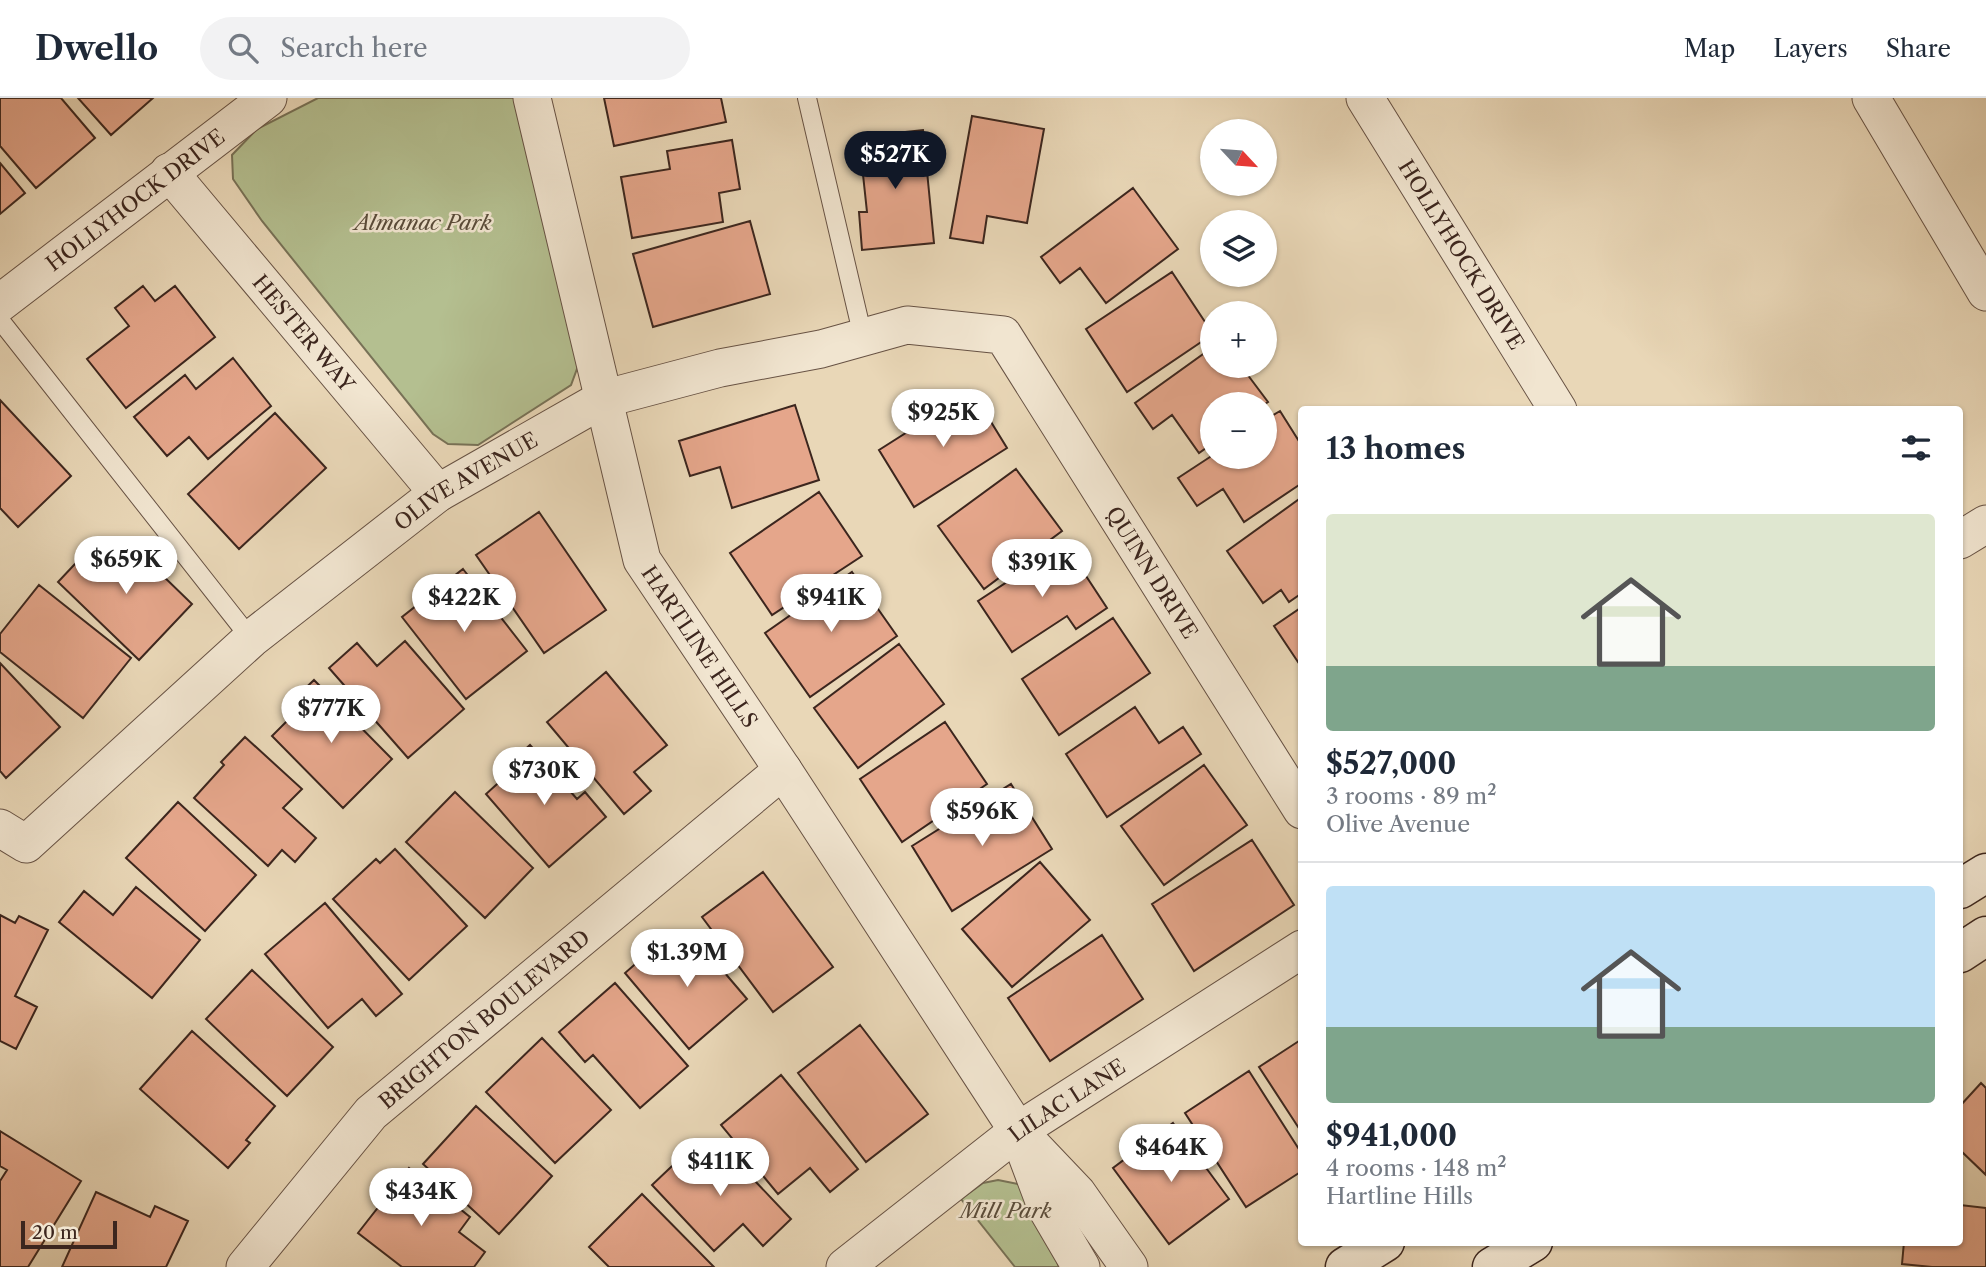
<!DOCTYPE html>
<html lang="en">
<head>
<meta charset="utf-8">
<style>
  :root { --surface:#fff; --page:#f2f2f3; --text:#1f2937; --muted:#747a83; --line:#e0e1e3; --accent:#111827 }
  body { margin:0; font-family:"Libre Caslon Text",serif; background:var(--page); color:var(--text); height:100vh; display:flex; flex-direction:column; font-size:26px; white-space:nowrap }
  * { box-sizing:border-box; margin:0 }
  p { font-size:23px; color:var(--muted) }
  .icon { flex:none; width:38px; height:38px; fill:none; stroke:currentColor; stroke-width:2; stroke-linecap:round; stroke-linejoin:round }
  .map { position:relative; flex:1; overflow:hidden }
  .panel { position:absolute; left:1298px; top:308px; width:665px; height:840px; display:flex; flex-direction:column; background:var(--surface); border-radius:7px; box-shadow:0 2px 5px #0004 }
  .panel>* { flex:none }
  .needle { width:46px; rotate:116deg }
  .controls { position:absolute; left:1200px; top:21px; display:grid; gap:14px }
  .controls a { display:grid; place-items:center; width:77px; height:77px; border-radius:50%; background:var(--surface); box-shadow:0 2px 5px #0004; font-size:35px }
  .scale { position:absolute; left:21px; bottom:18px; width:96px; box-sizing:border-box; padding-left:7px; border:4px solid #3c261e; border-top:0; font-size:19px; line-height:24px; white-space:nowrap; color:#3c261e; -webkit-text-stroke:5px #f1e5d0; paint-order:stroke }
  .price { position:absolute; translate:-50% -60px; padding:0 16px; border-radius:24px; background:#fff; color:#222; font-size:23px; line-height:46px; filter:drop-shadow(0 2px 4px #0008) }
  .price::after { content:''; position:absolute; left:50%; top:42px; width:21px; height:16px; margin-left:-10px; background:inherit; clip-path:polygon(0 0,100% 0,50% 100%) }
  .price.on { background:var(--accent); color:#fff }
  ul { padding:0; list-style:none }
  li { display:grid; align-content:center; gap:14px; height:371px; padding:0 28px }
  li+li { border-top:2px solid var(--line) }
  li span { display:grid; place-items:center; height:217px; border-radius:7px; color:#555 }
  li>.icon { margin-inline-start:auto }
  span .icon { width:126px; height:126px; fill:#fffc; stroke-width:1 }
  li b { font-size:30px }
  h2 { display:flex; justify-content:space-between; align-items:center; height:84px; padding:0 28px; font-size:30px }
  header { display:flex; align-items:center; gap:42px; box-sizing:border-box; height:98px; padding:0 35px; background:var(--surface); border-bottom:2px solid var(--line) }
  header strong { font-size:33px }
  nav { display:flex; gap:38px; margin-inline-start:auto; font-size:24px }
  .search { width:490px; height:63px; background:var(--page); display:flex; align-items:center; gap:18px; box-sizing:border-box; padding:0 24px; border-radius:38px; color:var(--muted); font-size:26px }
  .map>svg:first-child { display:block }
</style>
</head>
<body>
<header>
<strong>Dwello</strong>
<div class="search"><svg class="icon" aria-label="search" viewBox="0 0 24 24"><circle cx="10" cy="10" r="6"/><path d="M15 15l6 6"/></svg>Search here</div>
<nav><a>Map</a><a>Layers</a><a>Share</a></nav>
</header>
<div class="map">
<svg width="1986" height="1169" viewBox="0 0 1986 1169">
  <rect width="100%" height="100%" fill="#e9d7b7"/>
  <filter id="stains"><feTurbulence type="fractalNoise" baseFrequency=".00286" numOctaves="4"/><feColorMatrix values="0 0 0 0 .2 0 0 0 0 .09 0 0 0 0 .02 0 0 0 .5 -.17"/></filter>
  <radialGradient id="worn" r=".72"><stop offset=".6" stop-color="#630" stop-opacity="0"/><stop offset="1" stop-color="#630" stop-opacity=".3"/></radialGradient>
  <path fill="#b4bf90" stroke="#787257" stroke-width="2" d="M318,0H521L581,260L571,287L478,347L448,346L433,336L262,123L233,81L232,57L257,31Z
    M998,1082L1018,1086L1030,1095L1059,1169H1015L961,1101L983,1085Z"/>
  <path fill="#e5a68b" stroke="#3c261e" stroke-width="2" d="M0,0H61L95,40L36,90L0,48Z
    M78,0H153L111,37Z
    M604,0H721L726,24L614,48Z
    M972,18L1044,31L1027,125L987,118L983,145L950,140Z
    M923,32L934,145L862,152L859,114H867L859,39Z
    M732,42L740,91L719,95L723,124L632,140L621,79L670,71L667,53Z
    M0,65L25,95L0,116Z
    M1133,90L1178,151L1106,205L1080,170L1060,185L1041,159Z
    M750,123L770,196L653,229L633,156Z
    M1172,174L1213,236L1127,294L1086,231Z
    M143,188L155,203L175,188L215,239L126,310L87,261L129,228L115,210Z
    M1213,249V268H1241L1268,304L1265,306H1213V345L1199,355L1172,317L1153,331L1135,305Z
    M233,260L271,308L208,361L189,339L167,358L134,319L185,277L196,291Z
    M972,293L1007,350L914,409L879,352Z
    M0,302L71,378L18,429L0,410Z
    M795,307L819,382L732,410L720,369L690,378L679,343Z
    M1280,313L1302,348V385L1244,424L1223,391L1197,408L1178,380L1213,357V359H1265V322Z
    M275,315L326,370L239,451L188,396Z
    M1016,371L1062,433L984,491L938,428Z
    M819,394L862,458L772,517L730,455Z
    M1302,399V495L1289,504L1281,492L1263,505L1227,453Z
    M539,414L606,512L544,555L476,457Z
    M125,441L192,506L139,562L58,484L90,450L103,463Z
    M1065,446L1107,510L1076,531L1067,518L1012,554L978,503Z
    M463,471L527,553L466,601L402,519Z
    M852,474L897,538L810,599L765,535Z
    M39,487L131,560L83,620L0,554V536Z
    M1302,509V570L1274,528Z
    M1113,520L1150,575L1059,637L1022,581Z
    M405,543L464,611L408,660L329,570L357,545L377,568Z
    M899,546L944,606L858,670L814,610Z
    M0,565L60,629L6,680L0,673Z
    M606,574L667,647L634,674L651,693L624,716L547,624Z
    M314,582L392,661L343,710L272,638L299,611L292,603Z
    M1135,609L1159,645L1183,629L1201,656L1107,719L1066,656Z
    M945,624L987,686L902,744L860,681Z
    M245,639L302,691L283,710L316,740L295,764L282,752L268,768L194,700L224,667L221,664Z
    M530,647L577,701L585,694L606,719L549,769L486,696L507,677L503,671Z
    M1204,667L1247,727L1164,787L1121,728Z
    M1011,686L1052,751L952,813L912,748Z
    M455,694L533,770L485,820L406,744Z
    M178,704L256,777L205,833L126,760Z
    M1252,742L1294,807L1194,873L1152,806Z
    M395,751L467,828L409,882L333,801L376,761L380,765Z
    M1040,764L1090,822L1012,889L962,831Z
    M763,774L833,869L773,914L702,819Z
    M136,789L200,842L152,900L59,824L84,793L113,817Z
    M325,805L402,896L376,918L362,901L328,930L265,856Z
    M0,817L15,825L19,818L48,832L15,898L37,909L16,951L0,943Z
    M690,834L747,901L689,951L625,875L649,854L656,863Z
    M1102,837L1143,901L1050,963L1008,900Z
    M252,872L333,949L287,998L206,921Z
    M615,885L688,968L640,1010L593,957L585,964L559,934Z
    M860,927L928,1016L866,1064L798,975Z
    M192,933L275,1008L246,1042L250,1045L228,1070L140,991Z
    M542,940L611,1012L555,1065L486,994Z
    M1302,941V1035L1259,969Z
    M1249,973L1302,1056V1073L1246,1109L1185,1015Z
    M781,977L858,1071L830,1094L810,1070L778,1096L721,1027Z
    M1981,985L1986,990V1077L1960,1052V1008Z
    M476,1008L552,1078L499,1136L423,1066Z
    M1173,1025L1229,1101L1169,1146L1113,1070Z
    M0,1033L81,1083L28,1169H0V1083L7,1072L0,1068Z
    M718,1044L791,1121L763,1148L743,1126L714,1153L652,1087L689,1052L699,1062Z
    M409,1070L470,1119L459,1134L485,1154L474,1169H402L358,1135Z
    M96,1094L150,1119L155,1108L188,1123L166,1169H62Z
    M642,1096L714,1169H609L589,1149Z
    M1960,1107L1986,1110V1169H1932L1902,1166L1904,1144H1960Z"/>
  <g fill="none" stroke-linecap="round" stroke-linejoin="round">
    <g stroke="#675244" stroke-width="20">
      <path id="lane" d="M807,0L863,239
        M0,222L251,541"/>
    </g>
    <g stroke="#675244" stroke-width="39">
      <g id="street">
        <path id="s1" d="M532,0L642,462L783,672L1018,1033L1077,1095L1129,1169"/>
        <path id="s2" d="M1365,0L1558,312"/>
        <path d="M1871,0L1986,194"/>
        <path id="s3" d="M169,74L438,395"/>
        <path id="s4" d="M0,205L268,0"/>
        <path d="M1960,442L1986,426"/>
        <path id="s5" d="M0,730L26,746L251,541L438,395L603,301L720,270L821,251L907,227L1003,237L1302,712"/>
        <path d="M1023,1047L1047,1111L1081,1169"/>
        <path id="s6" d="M245,1169L371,1015L783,672"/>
        <path id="s7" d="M845,1169L1018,1033L1302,851"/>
      </g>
    </g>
    <g stroke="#3c261e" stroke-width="41">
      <path id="secondary" d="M1960,791L1986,775
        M1960,855L1986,838
        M1345,1169L1385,1144
        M1492,1169L1533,1144"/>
    </g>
    <use href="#lane" stroke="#f1e5d0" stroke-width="18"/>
    <use href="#street" stroke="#f1e5d0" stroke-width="37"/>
    <use href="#secondary" stroke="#f1e5d0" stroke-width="38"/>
  </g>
  <g text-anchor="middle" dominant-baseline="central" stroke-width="5" stroke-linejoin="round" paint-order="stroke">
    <g font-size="21" fill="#3c261e" stroke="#f1e5d0">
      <text stroke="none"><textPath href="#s4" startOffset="170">HOLLYHOCK DRIVE</textPath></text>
      <text stroke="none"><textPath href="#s2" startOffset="184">HOLLYHOCK DRIVE</textPath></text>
      <text stroke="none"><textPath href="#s3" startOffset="210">HESTER WAY</textPath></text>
      <text stroke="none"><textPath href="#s5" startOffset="602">OLIVE AVENUE</textPath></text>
      <text stroke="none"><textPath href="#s5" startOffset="1452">QUINN DRIVE</textPath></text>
      <text stroke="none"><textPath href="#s1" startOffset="579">HARTLINE HILLS</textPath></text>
      <text stroke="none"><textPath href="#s6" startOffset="346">BRIGHTON BOULEVARD</textPath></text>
      <text stroke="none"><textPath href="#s7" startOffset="278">LILAC LANE</textPath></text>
    </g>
    <g font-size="21" font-style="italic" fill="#5a4c3a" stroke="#f1e5d0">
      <text x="423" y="124">Almanac Park</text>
      <text x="1006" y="1112">Mill Park</text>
    </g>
  </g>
  <rect width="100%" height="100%" filter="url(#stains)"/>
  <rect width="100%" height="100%" fill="url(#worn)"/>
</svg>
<div class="controls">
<a><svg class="needle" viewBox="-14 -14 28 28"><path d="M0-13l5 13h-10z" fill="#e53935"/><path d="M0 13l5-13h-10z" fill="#747a83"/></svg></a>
<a><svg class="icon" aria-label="layers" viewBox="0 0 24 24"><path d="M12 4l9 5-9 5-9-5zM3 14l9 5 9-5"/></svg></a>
<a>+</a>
<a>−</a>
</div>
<div class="scale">20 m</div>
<b class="price on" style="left:895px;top:93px">$527K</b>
<b class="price" style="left:943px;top:351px">$925K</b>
<b class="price" style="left:126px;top:498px">$659K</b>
<b class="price" style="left:1042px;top:501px">$391K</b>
<b class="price" style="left:464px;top:536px">$422K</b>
<b class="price" style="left:831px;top:536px">$941K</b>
<b class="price" style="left:331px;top:647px">$777K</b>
<b class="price" style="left:544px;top:709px">$730K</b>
<b class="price" style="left:982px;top:750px">$596K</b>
<b class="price" style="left:687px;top:891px">$1.39M</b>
<b class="price" style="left:1171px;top:1086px">$464K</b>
<b class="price" style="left:720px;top:1100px">$411K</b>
<b class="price" style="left:421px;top:1130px">$434K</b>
<section class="panel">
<h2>13 homes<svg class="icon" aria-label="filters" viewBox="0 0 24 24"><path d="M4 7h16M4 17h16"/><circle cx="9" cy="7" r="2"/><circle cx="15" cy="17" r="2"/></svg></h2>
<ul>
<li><span style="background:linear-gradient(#dfe7d0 70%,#7fa58c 0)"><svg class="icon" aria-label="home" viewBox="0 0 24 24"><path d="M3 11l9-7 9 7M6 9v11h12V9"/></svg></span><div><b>$527,000</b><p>3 rooms · 89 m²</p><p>Olive Avenue</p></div></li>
<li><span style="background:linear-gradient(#bfe0f5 65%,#7fa58c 0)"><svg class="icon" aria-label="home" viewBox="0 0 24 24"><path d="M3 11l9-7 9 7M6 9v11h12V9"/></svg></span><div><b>$941,000</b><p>4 rooms · 148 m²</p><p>Hartline Hills</p></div></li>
</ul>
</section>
</div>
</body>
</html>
